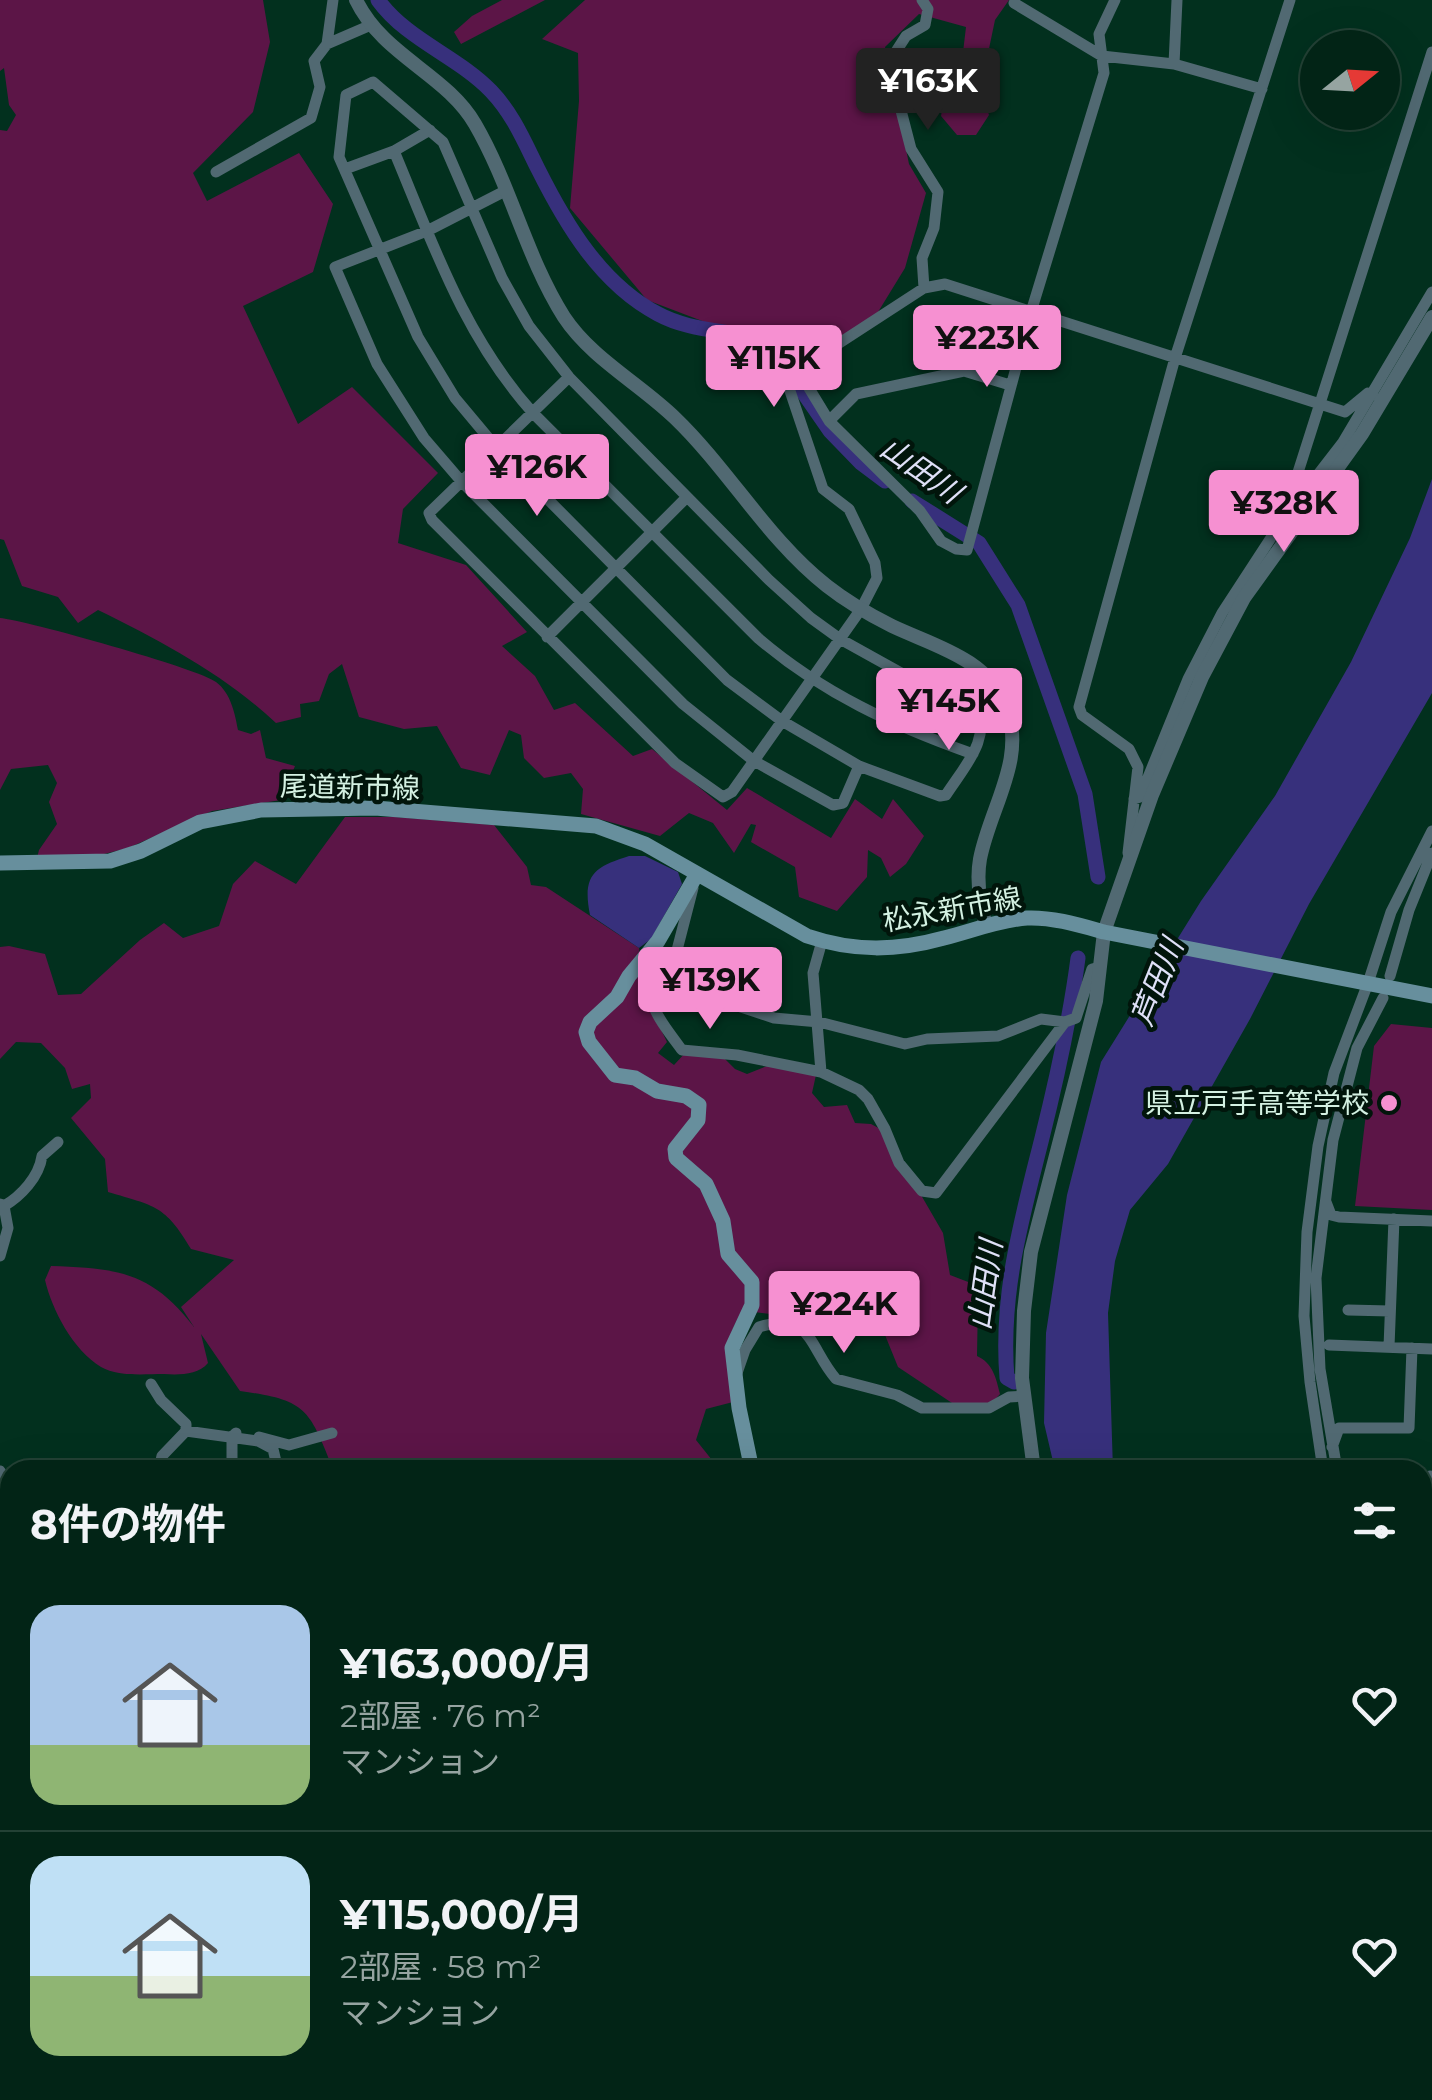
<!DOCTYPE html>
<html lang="ja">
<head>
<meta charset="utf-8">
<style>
  :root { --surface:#022416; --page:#103023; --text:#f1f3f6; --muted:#96a4a1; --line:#234135; --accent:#f690d1 }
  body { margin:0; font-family:Montserrat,"Noto Sans JP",sans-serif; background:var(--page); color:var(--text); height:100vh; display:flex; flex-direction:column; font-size:38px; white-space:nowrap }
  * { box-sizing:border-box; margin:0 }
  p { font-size:32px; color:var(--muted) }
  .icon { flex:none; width:55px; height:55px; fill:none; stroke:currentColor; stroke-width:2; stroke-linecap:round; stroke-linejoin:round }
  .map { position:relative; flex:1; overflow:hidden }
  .sheet { position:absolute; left:0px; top:1460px; width:1432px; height:640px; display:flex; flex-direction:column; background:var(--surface); border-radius:30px 30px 0 0; box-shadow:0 10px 40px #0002,0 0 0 2px var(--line) }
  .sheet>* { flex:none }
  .needle { width:65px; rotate:72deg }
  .fabs { position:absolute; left:1300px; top:30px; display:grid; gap:20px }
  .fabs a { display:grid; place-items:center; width:100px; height:100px; border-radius:50%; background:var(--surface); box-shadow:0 10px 40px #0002,0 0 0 2px var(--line); font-size:50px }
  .price { position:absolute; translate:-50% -85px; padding:0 22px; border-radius:10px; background:var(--accent); color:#111; font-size:32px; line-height:65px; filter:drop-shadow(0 2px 5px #0008) }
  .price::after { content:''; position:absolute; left:50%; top:60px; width:30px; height:22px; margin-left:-15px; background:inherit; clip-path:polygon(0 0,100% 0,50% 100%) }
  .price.current { background:#222; color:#fff }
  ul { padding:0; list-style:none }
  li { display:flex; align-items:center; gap:30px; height:250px; padding:0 30px }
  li+li { border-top:2px solid var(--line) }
  li span { display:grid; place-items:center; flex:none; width:280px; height:200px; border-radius:30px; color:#555 }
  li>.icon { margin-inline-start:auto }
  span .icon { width:120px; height:120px; fill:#fffc; stroke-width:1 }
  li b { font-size:42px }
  h2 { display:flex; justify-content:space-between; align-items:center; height:120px; padding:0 30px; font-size:42px }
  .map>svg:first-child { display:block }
</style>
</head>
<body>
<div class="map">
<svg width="1432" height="2100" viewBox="0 0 1432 2100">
  <rect width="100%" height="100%" fill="#02301e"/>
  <path fill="#5c1547" d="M0,0H263L270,42L253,112L193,173L207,201L299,153L333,204L313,272L243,306L298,424L352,387L438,473L403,509L398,543L466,565L527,632L502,646L535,676L554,710L575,703L633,756L652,749L727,810L747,788L831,838L855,799L882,819L893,799L924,836L906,864L890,877L881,858L868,850L867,877L837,911L799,897L795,867L751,842L756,825L751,824L734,853L713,823L689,813L660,836L581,814L583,789L571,773L544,778L524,758L521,735L509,730L490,775L461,768L437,726L404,729L359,717L342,664L329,674L319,701L300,704L301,717L276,723C225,675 161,641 98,610L78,623L58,597L22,586L4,540L0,539V130L7,131L16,115L9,105L4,68L0,71Z
    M502,0H545L461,44L454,32L472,16Z
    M585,0H1009L995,20L981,87L989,115L976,135H957L941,116L944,97L959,86L966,27L919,14L885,47L909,164L926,193L905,268L867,330L781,351L647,300L570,208L579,101L578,53L542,39Z
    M0,618C25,620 200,669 216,682C231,693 235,714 238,730L251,734L260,730L266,758L295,766L281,800L212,811L128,848L84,859L37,858L39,850L57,824L49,802L57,783L48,765L11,769L0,790Z
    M345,817H395L494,825L527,867L531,885L546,887L639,948L648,1003L667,1042L658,1053L674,1065L686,1052L722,1056L735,1069L747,1074L767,1066L816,1075L812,1093L824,1107L847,1105L855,1123L871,1124L884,1131L943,1233L950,1275L989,1290L978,1299L977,1356C993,1363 996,1378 1000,1394L992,1403L955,1405L898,1367L883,1330L867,1307L834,1322L754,1312L752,1299C721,1336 726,1357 733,1402L706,1409L696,1440L720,1470H308L333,1469C309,1408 306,1400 240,1391L201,1334L208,1363C198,1375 179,1375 164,1374C144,1374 118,1377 101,1367C73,1350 52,1310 45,1280L51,1266C117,1268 152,1272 194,1327L181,1307L234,1260L191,1249C165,1205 155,1206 108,1192L105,1159L71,1118L91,1098L90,1084L72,1089L65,1068L41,1043L16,1042L0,1059V947L9,946L45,954L58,995L81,994L140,940L164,923L183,938L219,926L233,884L255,861L296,884Z
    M1391,1024L1432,1028V1210L1355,1206L1374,1046Z
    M443,2090H537L576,2100H442Z
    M673,2090H1245L1228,2100H662L661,2093Z"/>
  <path fill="#37307c" d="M1432,479V693L1309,904L1250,1019L1168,1164L1130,1210L1115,1261L1108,1313L1113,1470H1055L1044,1423L1046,1333L1067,1195L1101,1062L1201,901L1275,796L1351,662L1410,538Z
    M629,856H645L678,872L682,884L651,939L639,948L590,915C582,875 594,867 629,856Z
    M1423,1914L1432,1927V2100H1378L1370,2090H1422Z"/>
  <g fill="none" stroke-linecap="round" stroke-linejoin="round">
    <path stroke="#37307c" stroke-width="15" d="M378,0C407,40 457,56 491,91C513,114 524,141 538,169C566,225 601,284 658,314C693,333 734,329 769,343L830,431L861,463L885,481
      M912,501L979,543L1018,605L1085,794L1098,877
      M1014,1382L1007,1378C1000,1294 1022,1218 1042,1138C1057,1078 1070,1019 1078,958
      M0,2015L10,2030
      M75,2090L87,2100"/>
    <path stroke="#516972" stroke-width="11" d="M922,0L928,9L925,25L906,36L895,53L891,72L911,149L938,192L934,228L922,258L924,288
      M1014,3L1102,56L1174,64L1262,89
      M327,44L371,25
      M1174,64L1177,0
      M373,82L443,142L502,278L529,326L569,377L769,580L811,618L840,639L912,679L976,702C992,739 966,764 946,795L940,796L859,766L782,721L727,680L496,447L455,398L418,337L339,157L346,95Z
      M394,151C433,244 464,336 533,413L758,638C822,693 894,726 973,754
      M345,169L394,151L430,130
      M216,172L311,118L320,87L314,61L327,44L333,0
      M505,191L427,231L335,267L377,364L424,438L461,481L683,704L754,761L833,805L843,803L859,766
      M798,370L829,421L920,511L941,541L956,549L967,550L1031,312L1104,73L1099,34L1115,0
      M569,377L429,513L432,520L675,763L723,797L732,792L861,609L877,578L875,563L849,509L823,489L788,385L798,370L924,288L945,284L1345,412L1368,393L1373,395
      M829,421L856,394L964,371L1010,385
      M1286,510L1432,52
      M547,637L687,497
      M1134,799L1140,797L1188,679L1222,613L1282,521L1343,442L1432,292
      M1128,853L1138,767L1129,749L1082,715L1079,707L1175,358L1290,0
      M693,888L676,954L682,966L738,1006L774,1018L819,1022L905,1044L927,1039L998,1036L1041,1019L1065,1022L1076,1018L1092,969L1100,967
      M822,941L813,973L821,1072L859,1090L868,1099L885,1129L899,1163L922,1191L936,1193L1065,1022
      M658,948C636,991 655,1014 682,1050L737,1055L821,1072
      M1390,976L1409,910L1432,853
      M1326,1202L1331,1215L1339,1217L1432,1221
      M0,1204L4,1206L8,1228L0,1256
      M4,1206C21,1196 39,1177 42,1156L58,1142
      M1348,1310L1390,1311
      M1329,1345L1432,1349
      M1389,1347L1394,1219
      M737,1373L745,1350L759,1327C812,1310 809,1348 836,1379L897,1395L922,1408H989L1009,1397L1024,1396
      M151,1384L161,1400L186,1424V1431
      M259,1437L289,1445L332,1433
      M1332,1447L1339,1428H1409L1412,1348
      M159,1470L162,1456L186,1431L258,1441L273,1449L278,1470
      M232,1470V1437L236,1433
      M1323,1470L1310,1382L1304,1316L1307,1232L1318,1146L1334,1073L1368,983L1391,912L1432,831
      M1337,1470L1320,1369L1316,1278L1333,1140L1357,1048L1383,998
      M0,1471L10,1486
      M1430,1476L1432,1522
      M0,1597L10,1593
      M1422,1751L1432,1775
      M1422,1785L1432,1808
      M99,2090L111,2100
      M273,2090L279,2100
      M550,2090L592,2100
      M1325,2090L1332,2100
      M326,2100L338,2090
      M595,2100L642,2090
      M1096,2100L1100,2090"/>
    <path stroke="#516972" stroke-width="14" d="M356,0C383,56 446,74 475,124C511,186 526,257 564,317C591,358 640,384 675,418C729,470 768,540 827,586C846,601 870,615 892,626C934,646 987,658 1006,706C1027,759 990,807 980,859C976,881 980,904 986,926
      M1034,1470L1022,1378L1024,1311L1031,1252L1096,1001L1104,932L1152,795L1202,677L1244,598L1362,434L1432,317
      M1289,2090L1295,2100"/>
    <path stroke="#678f9d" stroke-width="15" d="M0,863L110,861L141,851L200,822L261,810L375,808L596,826L645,844L807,936C854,952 897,951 944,938C972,931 999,920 1027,918C1053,917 1079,925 1104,932L1432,996
      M697,874L658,941L629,976L617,997L590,1022L586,1032L589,1042L615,1075L635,1078L657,1091L686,1096L699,1105L698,1120L675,1149L676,1158L706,1184L723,1221L728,1254L752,1282V1305L732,1348L739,1408L752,1470
      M0,1991L10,1992
      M0,2039L10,2051
      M47,2090L57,2100"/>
  </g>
  <circle fill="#f690d1" stroke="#01150b" stroke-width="4" cx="1389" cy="1103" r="10"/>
  <g text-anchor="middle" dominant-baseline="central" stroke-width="9" stroke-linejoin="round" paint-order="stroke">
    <g font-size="28" fill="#d4f1e2" stroke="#01150b">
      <text transform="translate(350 787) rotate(1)">尾道新市線</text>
      <text transform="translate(952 909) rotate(-10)">松永新市線</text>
    </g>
    <g font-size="28" fill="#d4f1e2" stroke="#01150b" text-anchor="end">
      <text x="1369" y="1103">県立戸手高等学校</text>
    </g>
    <g font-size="30" font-style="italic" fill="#dfe0f7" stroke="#01150b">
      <text transform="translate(921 470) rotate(35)">山田川</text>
      <text transform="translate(1157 982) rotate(-68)">芦田川</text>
      <text transform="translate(985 1285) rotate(-82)">山田川</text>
    </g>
  </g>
</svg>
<div class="fabs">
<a><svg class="needle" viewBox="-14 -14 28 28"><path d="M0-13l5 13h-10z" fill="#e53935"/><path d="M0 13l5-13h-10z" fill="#96a4a1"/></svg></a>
</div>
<b class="price current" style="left:928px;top:133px">¥163K</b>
<b class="price" style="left:987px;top:390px">¥223K</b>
<b class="price" style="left:774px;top:410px">¥115K</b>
<b class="price" style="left:537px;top:519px">¥126K</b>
<b class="price" style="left:1284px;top:555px">¥328K</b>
<b class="price" style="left:949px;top:753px">¥145K</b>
<b class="price" style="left:710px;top:1032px">¥139K</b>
<b class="price" style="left:844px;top:1356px">¥224K</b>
<section class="sheet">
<h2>8件の物件<svg class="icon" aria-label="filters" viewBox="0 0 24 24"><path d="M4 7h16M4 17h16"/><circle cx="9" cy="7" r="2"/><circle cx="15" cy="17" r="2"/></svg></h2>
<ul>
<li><span style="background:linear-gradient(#a9c7e8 70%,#8fb573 0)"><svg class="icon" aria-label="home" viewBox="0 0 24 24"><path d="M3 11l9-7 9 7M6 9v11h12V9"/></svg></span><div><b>¥163,000/月</b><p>2部屋 · 76 m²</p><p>マンション</p></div><svg class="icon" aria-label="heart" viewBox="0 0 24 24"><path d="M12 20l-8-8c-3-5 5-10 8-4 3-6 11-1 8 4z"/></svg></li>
<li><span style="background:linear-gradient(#bfe0f5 60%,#8fb573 0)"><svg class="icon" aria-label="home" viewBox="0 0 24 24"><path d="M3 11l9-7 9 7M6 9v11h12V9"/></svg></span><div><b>¥115,000/月</b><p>2部屋 · 58 m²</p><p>マンション</p></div><svg class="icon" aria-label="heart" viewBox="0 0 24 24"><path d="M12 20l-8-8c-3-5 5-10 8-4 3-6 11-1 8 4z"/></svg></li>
</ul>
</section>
</div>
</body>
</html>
